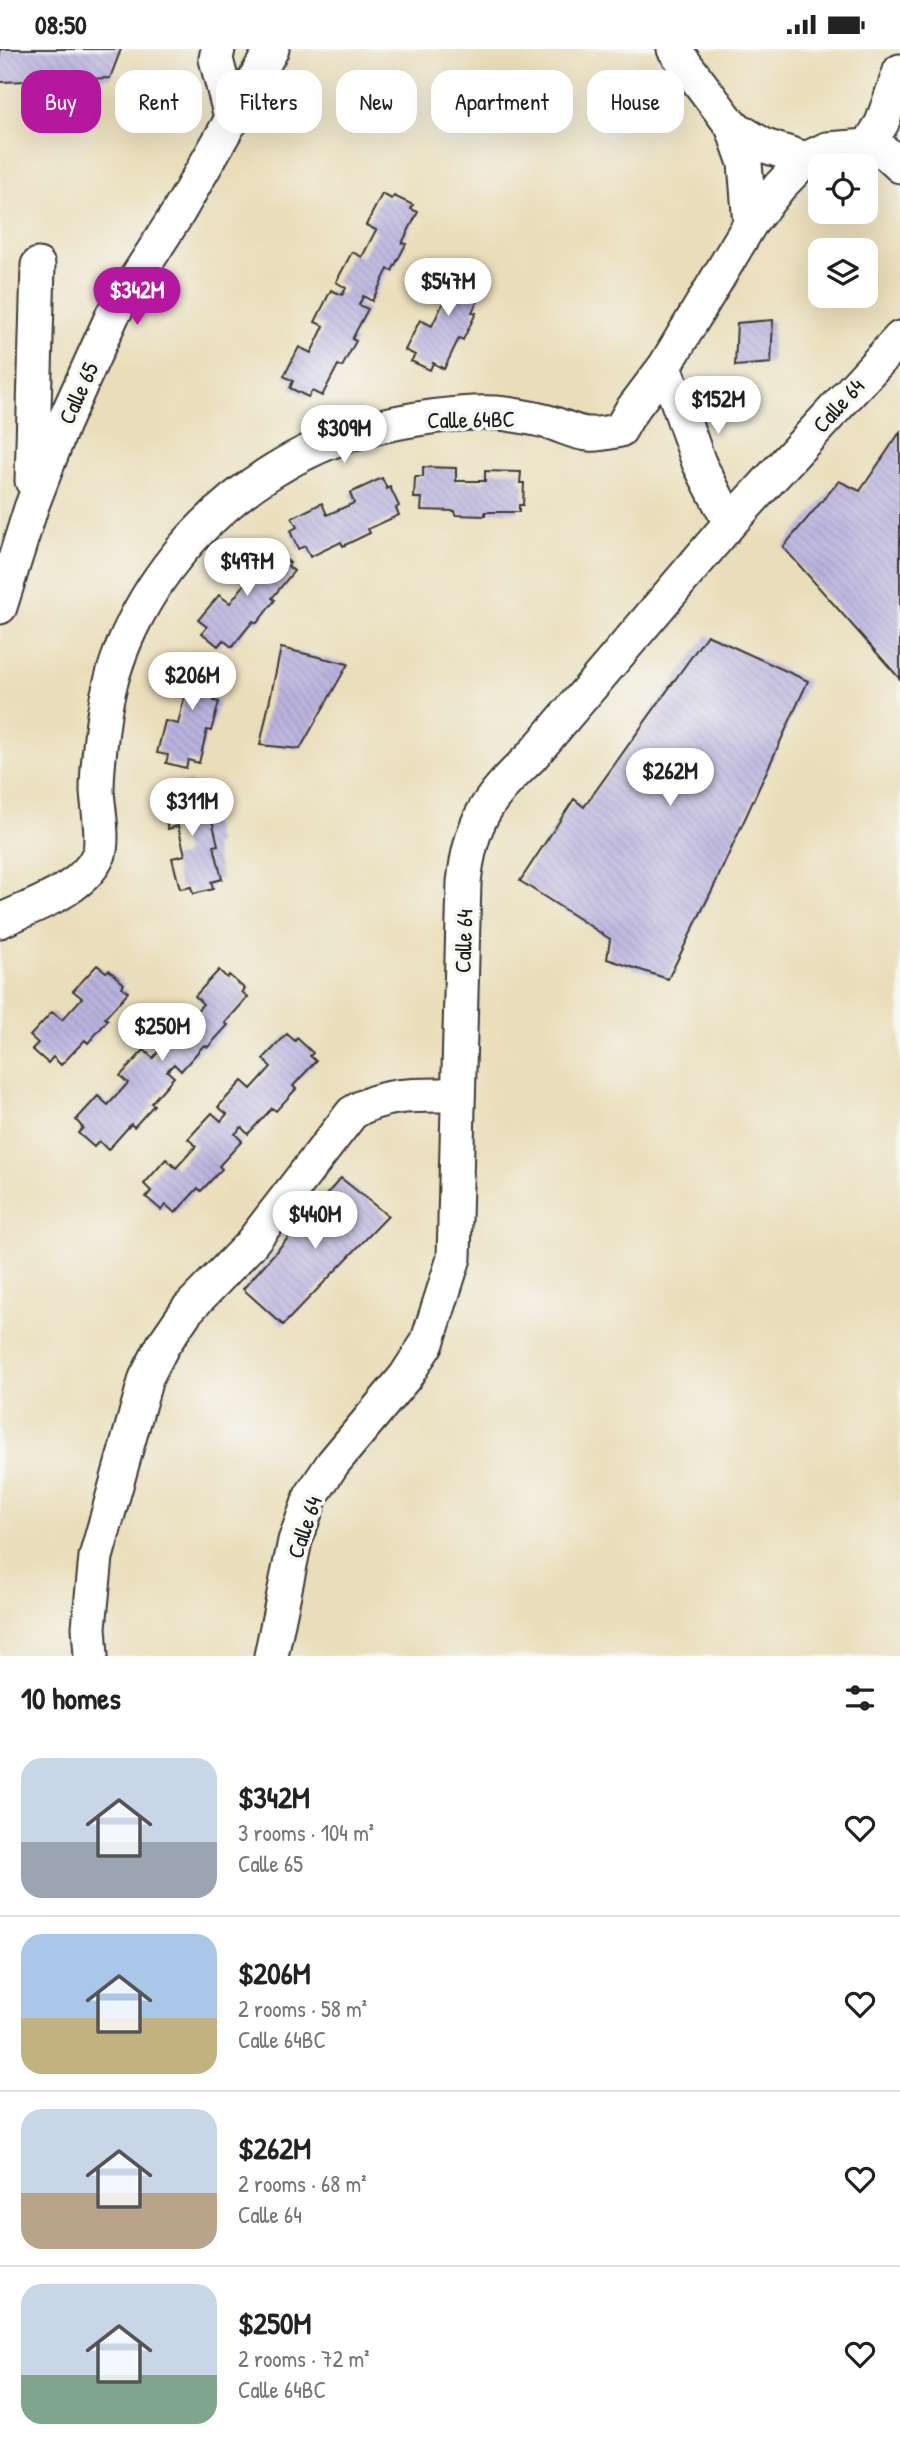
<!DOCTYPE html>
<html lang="en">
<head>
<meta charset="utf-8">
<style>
  :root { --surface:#fff; --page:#f6f6f6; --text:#222; --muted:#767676; --line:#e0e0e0; --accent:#b5179e }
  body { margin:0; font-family:"Patrick Hand",sans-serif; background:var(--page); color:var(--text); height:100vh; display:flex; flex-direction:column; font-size:26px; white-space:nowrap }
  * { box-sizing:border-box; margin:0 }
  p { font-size:23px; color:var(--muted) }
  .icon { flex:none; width:38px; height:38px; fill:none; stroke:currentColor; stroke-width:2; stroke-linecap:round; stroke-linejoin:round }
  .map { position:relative; height:1607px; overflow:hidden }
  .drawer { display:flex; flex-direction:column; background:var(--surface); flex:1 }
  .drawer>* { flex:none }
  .guide { position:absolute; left:21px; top:21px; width:859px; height:63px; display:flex; gap:14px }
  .tools { position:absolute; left:808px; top:105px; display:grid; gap:14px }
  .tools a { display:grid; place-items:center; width:70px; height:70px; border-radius:14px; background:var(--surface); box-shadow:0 7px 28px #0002; font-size:35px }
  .price { position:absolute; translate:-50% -60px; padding:0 16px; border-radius:24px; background:#fff; color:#222; font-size:23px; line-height:46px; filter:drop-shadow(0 2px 4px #0008) }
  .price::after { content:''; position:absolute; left:50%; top:42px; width:21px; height:16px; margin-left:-10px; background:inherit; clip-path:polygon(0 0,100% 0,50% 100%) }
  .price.active { background:var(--accent); color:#fff }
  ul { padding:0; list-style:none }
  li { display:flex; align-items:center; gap:21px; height:175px; padding:0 21px }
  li+li { border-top:2px solid var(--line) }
  li span { display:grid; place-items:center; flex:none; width:196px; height:140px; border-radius:21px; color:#555 }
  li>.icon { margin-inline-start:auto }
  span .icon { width:84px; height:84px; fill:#fffc; stroke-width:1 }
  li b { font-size:30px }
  h2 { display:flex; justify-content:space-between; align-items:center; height:84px; padding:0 21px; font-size:30px }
  .chip { padding:0 24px; border-radius:21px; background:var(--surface); box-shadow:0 7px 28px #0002; font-size:24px; line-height:63px }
  .chip.active { background:var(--accent); color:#fff }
  .status { display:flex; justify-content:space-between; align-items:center; height:49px; padding:0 35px; background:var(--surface); direction:ltr }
  .status svg { height:19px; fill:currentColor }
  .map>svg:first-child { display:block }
</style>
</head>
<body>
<div class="status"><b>08:50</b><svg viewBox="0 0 49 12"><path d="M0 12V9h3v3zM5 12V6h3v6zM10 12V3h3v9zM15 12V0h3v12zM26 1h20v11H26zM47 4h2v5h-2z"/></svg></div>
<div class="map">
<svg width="900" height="1607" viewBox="0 0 900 1607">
  <defs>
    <pattern id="building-back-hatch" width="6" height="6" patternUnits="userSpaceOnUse" patternTransform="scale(1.75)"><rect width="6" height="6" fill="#bab3de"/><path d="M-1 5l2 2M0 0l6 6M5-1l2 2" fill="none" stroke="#9f99be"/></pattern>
  </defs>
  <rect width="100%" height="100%" fill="#f6f6f2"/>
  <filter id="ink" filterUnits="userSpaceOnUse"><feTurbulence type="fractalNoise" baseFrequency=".0143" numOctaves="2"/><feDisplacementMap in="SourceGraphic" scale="14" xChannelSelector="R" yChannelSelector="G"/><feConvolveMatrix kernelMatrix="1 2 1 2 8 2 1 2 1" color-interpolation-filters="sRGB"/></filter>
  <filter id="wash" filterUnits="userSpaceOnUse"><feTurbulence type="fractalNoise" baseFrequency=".00686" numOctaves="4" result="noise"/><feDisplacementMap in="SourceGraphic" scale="28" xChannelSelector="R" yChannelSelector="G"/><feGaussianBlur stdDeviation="1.57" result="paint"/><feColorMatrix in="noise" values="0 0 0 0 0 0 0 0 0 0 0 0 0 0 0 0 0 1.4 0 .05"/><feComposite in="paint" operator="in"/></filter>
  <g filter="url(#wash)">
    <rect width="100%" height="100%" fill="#eadeba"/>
    <g id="blocks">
      <path fill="url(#building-back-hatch)" d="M0,0H121L110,29L0,33Z
        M382,145L392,150L394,147L413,156L411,160L418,163L402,194L406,195L392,222L388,220L372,252L363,247L359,256L368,260L352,290L356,292L342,318L338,316L322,347L312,342L308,348L290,339L293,332L284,327L299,298L311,304L324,277L315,273L331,241L342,246L346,239L336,233L352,203L362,208L376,181L366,176Z
        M451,214L462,219L463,216L483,225L481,229L488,232L472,263L476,264L463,291L459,289L444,320L433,314L430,321L411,312L415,306L405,301L420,271L432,277L445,250L436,246Z
        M773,271L771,314L735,317L737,274Z
        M900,383V630L783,498L839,432L860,442Z
        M423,418L456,419V432H485V422L521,423L520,434H524L523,456H519V463H485V467L455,466V462L421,461L422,449H414L415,428H423Z
        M382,429L387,440L390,438L399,457L396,459L399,466L368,480L370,484L343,497L341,493L310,508L305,497L298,500L290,482L297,478L292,469L322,454L327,466L354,454L350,444Z
        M262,496L271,503L273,501L290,514L288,517L294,522L272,549L275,551L257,574L253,572L232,598L223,591L218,597L202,584L207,578L198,571L219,546L230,554L248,531L240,524Z
        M707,586L808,632L716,833L668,930L607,910L610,890L520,832L574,750L584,758Z
        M281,599L348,615L300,700L260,696Z
        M195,608L216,613L215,617L222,619L214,652L219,653L211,682L207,681L199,714L188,711L186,719L166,714L168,706L157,704L165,672L178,675L185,646L174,644L183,609L194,612Z
        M190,733L191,737L199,735L207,768L211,767L218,796L214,797L222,830L211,833L213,840L193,845L191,838L180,840L172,809L185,806L178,777L168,780L159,745L171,743L170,738Z
        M97,916L106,923L109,921L124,935L122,938L128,943L105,969L108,971L88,994L85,991L61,1016L53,1008L48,1014L32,1000L38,994L30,987L52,963L62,971L82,949L73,942Z
        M219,921L227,929L229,926L245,940L242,943L248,948L225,974L228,976L208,998L204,996L181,1022L174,1015L167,1022L174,1028L151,1054L154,1056L134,1078L131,1075L108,1101L99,1092L94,1098L78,1084L83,1079L76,1071L98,1047L108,1056L128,1034L120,1027L144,1001L153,1009L159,1002L151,994L174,969L183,977L203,955L195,947Z
        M287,985L295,992L297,989L313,1004L310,1007L316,1012L293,1037L296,1040L276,1062L272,1059L248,1085L241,1078L237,1083L235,1085L242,1092L219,1117L222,1120L201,1142L198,1139L175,1164L166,1156L161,1161L146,1148L151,1142L144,1135L166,1110L176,1119L196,1097L188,1090L212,1064L221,1072L227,1065L218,1058L242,1032L251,1040L271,1018L263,1010Z
        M341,1129L388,1167L283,1276L243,1240Z"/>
    </g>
  </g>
  <g filter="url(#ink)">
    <use href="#blocks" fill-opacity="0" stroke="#3b3934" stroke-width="2"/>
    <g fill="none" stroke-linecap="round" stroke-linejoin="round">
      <g stroke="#3b3934" stroke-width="37">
        <path id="minor" d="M218,0L216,10L232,72
          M674,0L732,77L745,114L750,175
          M732,77L765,97L806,110
          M868,97L882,74L900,22
          M665,317L699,414L730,474
          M32,432L38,216
          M0,558L31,459L63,375L113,265L178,164L272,0
          M0,872C33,856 83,842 99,805C104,791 98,758 97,742C97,719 100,696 103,673C120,537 235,417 365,381C402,371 468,360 507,365C520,367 535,369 548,373C561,376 576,385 589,385C599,386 610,383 620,381L631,362L665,317L750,175L780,137L806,110L827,100L868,97L886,104L900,117
          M91,1607L89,1578L96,1508L146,1329L163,1296L187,1261L249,1197L352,1064C383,1043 422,1046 458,1046
          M271,1607L295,1492L311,1447L333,1414L405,1328L427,1294L454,1209L464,833C471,771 487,750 531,708L730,474L900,289"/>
      </g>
      <use href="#minor" stroke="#fff" stroke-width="33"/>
    </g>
  </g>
  <g text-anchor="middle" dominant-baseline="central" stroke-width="7" stroke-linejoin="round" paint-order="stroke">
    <g font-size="23" fill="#1c1c1c" stroke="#f6f6f2">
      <text transform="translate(78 344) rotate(-66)">Calle 65</text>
      <text transform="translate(838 356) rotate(-48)">Calle 64</text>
      <text transform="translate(471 370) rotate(-1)">Calle 64BC</text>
      <text transform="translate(463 892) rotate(-88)">Calle 64</text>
      <text transform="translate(304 1478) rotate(-71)">Calle 64</text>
    </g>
  </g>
</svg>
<div class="tools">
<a><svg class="icon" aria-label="locate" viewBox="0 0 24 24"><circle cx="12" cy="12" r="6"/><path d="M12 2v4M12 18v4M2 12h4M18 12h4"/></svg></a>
<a><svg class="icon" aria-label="layers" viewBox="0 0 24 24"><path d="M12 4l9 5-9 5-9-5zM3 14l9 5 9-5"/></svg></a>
</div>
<b class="price" style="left:448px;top:269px">$547M</b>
<b class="price active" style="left:137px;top:278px">$342M</b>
<b class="price" style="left:718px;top:387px">$152M</b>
<b class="price" style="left:344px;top:416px">$309M</b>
<b class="price" style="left:247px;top:549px">$497M</b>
<b class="price" style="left:192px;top:663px">$206M</b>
<b class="price" style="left:670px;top:759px">$262M</b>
<b class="price" style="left:192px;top:789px">$311M</b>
<b class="price" style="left:162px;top:1014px">$250M</b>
<b class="price" style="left:315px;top:1202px">$440M</b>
<div class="guide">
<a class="chip active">Buy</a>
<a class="chip">Rent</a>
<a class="chip">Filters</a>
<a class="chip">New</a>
<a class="chip">Apartment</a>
<a class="chip">House</a>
</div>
</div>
<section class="drawer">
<h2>10 homes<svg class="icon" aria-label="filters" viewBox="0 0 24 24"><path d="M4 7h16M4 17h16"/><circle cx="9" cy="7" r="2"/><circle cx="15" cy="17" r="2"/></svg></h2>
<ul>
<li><span style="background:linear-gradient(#c9d6e8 60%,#9aa5b1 0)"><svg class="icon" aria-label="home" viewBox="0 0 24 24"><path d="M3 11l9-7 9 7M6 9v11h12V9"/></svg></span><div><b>$342M</b><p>3 rooms · 104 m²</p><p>Calle 65</p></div><svg class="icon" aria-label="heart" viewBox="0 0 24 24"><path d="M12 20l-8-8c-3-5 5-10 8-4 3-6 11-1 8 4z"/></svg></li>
<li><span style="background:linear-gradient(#a9c7e8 60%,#c2b280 0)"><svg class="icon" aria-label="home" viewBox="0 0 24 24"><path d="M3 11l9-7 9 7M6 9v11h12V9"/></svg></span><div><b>$206M</b><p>2 rooms · 58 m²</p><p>Calle 64BC</p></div><svg class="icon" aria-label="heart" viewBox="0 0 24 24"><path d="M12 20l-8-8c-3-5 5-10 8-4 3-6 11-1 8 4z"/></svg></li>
<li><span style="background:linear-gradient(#c9d6e8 60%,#b9a48a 0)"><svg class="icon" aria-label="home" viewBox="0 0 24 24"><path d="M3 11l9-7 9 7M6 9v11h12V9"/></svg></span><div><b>$262M</b><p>2 rooms · 68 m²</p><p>Calle 64</p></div><svg class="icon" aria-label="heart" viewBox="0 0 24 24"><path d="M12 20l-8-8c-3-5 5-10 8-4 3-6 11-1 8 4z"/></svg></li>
<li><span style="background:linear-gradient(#c9d6e8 65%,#7fa58c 0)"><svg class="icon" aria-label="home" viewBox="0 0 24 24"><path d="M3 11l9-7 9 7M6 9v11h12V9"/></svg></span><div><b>$250M</b><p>2 rooms · 72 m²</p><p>Calle 64BC</p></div><svg class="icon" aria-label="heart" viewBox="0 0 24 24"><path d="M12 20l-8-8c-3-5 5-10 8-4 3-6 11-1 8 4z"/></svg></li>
</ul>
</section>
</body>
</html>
